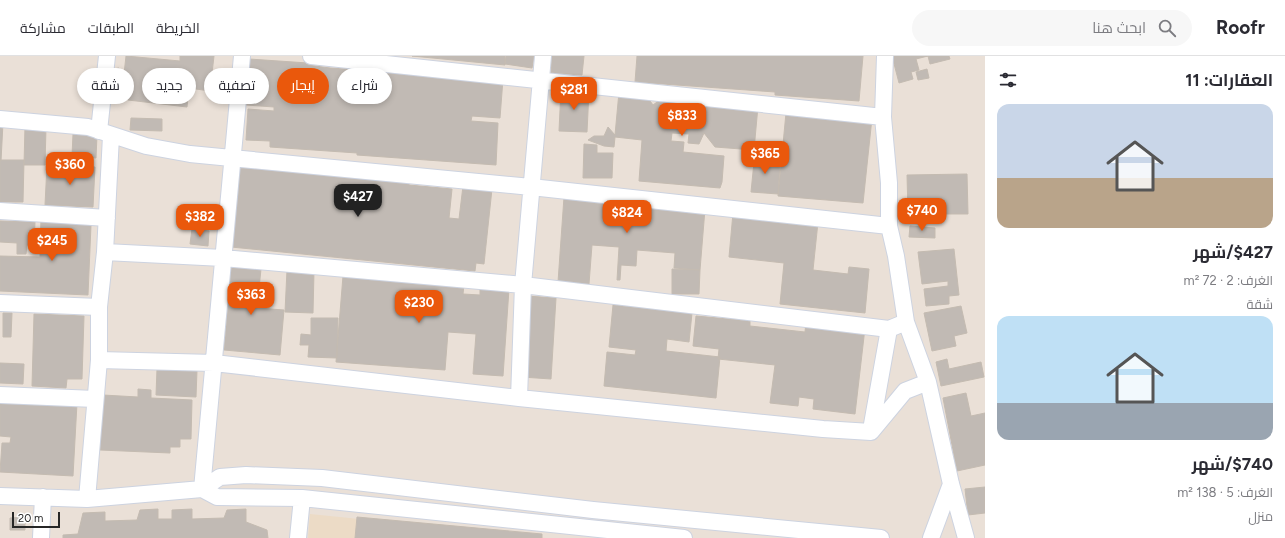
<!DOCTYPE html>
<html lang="ar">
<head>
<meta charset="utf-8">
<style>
  :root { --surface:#fff; --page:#f7f7f7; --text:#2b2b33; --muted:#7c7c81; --line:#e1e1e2; --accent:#ea580c }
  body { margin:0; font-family:Figtree,Cairo,sans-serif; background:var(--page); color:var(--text); direction:rtl; height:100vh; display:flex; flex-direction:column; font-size:15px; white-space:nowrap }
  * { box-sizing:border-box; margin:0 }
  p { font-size:13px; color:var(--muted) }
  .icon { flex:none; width:22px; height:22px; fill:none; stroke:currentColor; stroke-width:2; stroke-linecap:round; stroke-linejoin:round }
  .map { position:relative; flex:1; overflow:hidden; direction:ltr }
  .details { display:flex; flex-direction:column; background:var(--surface); width:300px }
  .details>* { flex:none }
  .top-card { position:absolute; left:12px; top:12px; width:380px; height:36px; direction:rtl; display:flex; gap:8px }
  .scale { position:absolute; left:12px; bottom:10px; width:48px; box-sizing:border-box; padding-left:4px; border:2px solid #262626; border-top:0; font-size:11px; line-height:14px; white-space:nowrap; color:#262626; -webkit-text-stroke:3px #fff; paint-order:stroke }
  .price { position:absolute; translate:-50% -34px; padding:0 9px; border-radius:8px; background:var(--accent); color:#fff; font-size:13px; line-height:26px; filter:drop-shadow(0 1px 2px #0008) }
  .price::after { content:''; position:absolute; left:50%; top:24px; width:12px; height:9px; margin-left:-6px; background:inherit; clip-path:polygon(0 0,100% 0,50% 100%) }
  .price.selected { background:#222; color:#fff }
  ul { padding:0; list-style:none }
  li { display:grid; align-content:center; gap:8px; height:212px; padding:0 12px }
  li span { display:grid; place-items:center; height:124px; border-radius:12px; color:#555 }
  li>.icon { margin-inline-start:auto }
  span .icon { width:72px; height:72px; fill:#fffc; stroke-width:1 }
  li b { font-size:17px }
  h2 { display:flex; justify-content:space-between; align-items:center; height:48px; padding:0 12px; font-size:17px }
  .chip { padding:0 14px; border-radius:18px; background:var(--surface); box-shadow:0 2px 6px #0003; font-size:14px; line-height:36px }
  .chip.selected { background:var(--accent); color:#fff }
  header { display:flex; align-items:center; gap:24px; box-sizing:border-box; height:56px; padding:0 20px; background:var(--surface); border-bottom:1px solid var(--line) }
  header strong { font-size:19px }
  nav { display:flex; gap:22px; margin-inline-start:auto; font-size:14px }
  .search { width:280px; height:36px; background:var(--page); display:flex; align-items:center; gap:10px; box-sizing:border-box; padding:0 14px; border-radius:22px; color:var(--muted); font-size:15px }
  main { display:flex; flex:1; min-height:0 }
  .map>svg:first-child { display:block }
</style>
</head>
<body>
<header>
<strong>Roofr</strong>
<div class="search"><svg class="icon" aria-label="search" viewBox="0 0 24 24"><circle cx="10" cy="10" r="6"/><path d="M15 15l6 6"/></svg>ابحث هنا</div>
<nav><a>الخريطة</a><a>الطبقات</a><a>مشاركة</a></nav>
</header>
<main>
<section class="details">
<h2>العقارات: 11<svg class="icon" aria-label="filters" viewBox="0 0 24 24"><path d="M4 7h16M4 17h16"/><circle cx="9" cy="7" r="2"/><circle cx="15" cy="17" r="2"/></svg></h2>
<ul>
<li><span style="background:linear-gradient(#c9d6e8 60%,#b9a48a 0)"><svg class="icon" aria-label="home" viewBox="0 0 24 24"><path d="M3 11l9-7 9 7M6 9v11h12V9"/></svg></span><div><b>$427/شهر</b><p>الغرف: 2 · 72 m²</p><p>شقة</p></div></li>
<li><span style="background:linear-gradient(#bfe0f5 70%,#9aa5b1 0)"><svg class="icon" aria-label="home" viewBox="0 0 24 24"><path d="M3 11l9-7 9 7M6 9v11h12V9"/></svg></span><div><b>$740/شهر</b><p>الغرف: 5 · 138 m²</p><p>منزل</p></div></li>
</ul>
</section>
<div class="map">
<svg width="985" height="482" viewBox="0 0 985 482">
  <rect width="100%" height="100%" fill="#eae0d7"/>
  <path fill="#ecdbc6" d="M310,458L546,482H308Z"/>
  <path fill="#c1bab4" stroke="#c4bbb1" d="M126,0L180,5V0H214L210,35L189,32L187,51L128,44L130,28L123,27Z
    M412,0H505V9Z
    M506,0H534L532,12L505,8Z
    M552,0H584L582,19L551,17Z
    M637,0H863L859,45L775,39V36L635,26Z
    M892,0H949L950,3L930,8L928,0L916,3L919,14L911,16L913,23L899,27Z
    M249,3L308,7V9L330,12L503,23L500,62L472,60L471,65L498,67L496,109L357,99V97L270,91V85L246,84L248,53L274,55V51L246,49Z
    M119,12L121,20L109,23L107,14Z
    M927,13L929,22L918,24L916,16Z
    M561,33L589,35L587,76L559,75Z
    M619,36L645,38L653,49L661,43L694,46L700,53L703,45L758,50L754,94L715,91L704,77L699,88L688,87L689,78L672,77L671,85L684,86L683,96L724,100L722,126L720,132L639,125L642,84L615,81L614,91L604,90L588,84L594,80H604L608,71L615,79Z
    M786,57L872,62L863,147L778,140Z
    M131,62L162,63V75L130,74Z
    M0,67H3L1,105H0Z
    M25,70L46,71L45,109H24Z
    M73,78L97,79L96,102L72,100Z
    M584,88L597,89V97H613L612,122H583Z
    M755,96L771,97L770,108H780L778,138L751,136Z
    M772,98L779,99L778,107L771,106Z
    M0,104H24L23,146H0Z
    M240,106L409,123V129L452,133L449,162L459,163L463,130L492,133L484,208L476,207L475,215L231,191Z
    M47,109L95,111L93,151L45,149Z
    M967,118L968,158H938L937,156H908L907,119Z
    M564,141L705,153L700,214L674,212L675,197L637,194L636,210L621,209L620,224H617L619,191L592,189L589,228L558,226Z
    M733,157L818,166L813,214L848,218L849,211L869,213L865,257L780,248L784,207L729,201Z
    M41,161L67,162L66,168L91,169L88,239L0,235V200L40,201Z
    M0,165L35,166L34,189H27L26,198H17V187L0,186Z
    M910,170L935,172V182L909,181Z
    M192,173L209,175L208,190L190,188Z
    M954,193L959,239L949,240V248L926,250L924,233L948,230V225L922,228L918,196Z
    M231,210L261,213L257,252L284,254L280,299L224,294Z
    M672,213L700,214L699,238H672Z
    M287,214L314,215L313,257L285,256Z
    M343,220L464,229L463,238L480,239V231L509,233L503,320L473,318L476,278L448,276L445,314L336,306Z
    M526,240L556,242L551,323L522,321Z
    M613,249L692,257L689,286L667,283L666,295L720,301L716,342L604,330L607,296L635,299L636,294L609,291Z
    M961,250L967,277L954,280L956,290L932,295L924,257Z
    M3,257H12L11,281H3Z
    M34,258L84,260L82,323H67L66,332L32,330Z
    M696,260L750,265V270L805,276L806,266L865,272L855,358L813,353L814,343L799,341L798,350L770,347L775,309L718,303L719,293L693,290Z
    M311,262H338L337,302L308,301L309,289H300L301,278L311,279Z
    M947,303L949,313L981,306L984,321L941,330L936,306Z
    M0,307L24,308L23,328L0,327Z
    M157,313L197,314L196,341L156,339Z
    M138,333L151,334V342L192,344L191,383H180V391H170V397L100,394L103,339L138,341Z
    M966,337L971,360L985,357V409L957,415L943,342Z
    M0,343L77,347L73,420L0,416L2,387H10L11,381L0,380Z
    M985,431V457L968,459L965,433Z
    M158,453V463H172V454L192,453V463L224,462L227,454L246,453V466L267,474L268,482H63V479L78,478L83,457L105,456V465L137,464L140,454Z
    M25,461V474H10V462Z
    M357,461L542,478V482H355Z"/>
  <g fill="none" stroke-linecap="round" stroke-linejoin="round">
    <g stroke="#cdd3e0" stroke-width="18">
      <path id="minor" d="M311,0L883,61
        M885,0L883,61L889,127V170L896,200L906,266L928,326L951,428L966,482
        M0,63L88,71L146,90L190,98L531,131L889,170
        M99,75L107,0
        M0,155L107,162
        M105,196L223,202L523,229L889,273L906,266
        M0,247L99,251
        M99,304L214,307L519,342L823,373L871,376L905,335L928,326
        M0,339L95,343
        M519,342L523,229L543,0
        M871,374L889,273
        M202,433L217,441L302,442L684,482
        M202,433L242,0
        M0,440L87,443L202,433L220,421L246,419L322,422L593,454L881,482
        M87,443L99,304V251L105,196L111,80
        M41,482L43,441
        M298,482L302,442
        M931,482L951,428"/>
    </g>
    <use href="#minor" stroke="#fff" stroke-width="16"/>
  </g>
</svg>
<div class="scale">20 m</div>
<b class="price" style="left:574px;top:55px">$281</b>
<b class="price" style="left:682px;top:81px">$833</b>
<b class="price" style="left:765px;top:119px">$365</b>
<b class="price" style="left:70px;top:130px">$360</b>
<b class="price selected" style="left:358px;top:162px">$427</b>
<b class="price" style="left:922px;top:176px">$740</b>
<b class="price" style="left:627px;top:178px">$824</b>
<b class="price" style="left:200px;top:182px">$382</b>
<b class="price" style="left:52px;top:206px">$245</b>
<b class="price" style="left:251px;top:260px">$363</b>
<b class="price" style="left:419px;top:268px">$230</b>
<div class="top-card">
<a class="chip">شراء</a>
<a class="chip selected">إيجار</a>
<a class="chip">تصفية</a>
<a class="chip">جديد</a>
<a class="chip">شقة</a>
</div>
</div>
</main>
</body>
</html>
